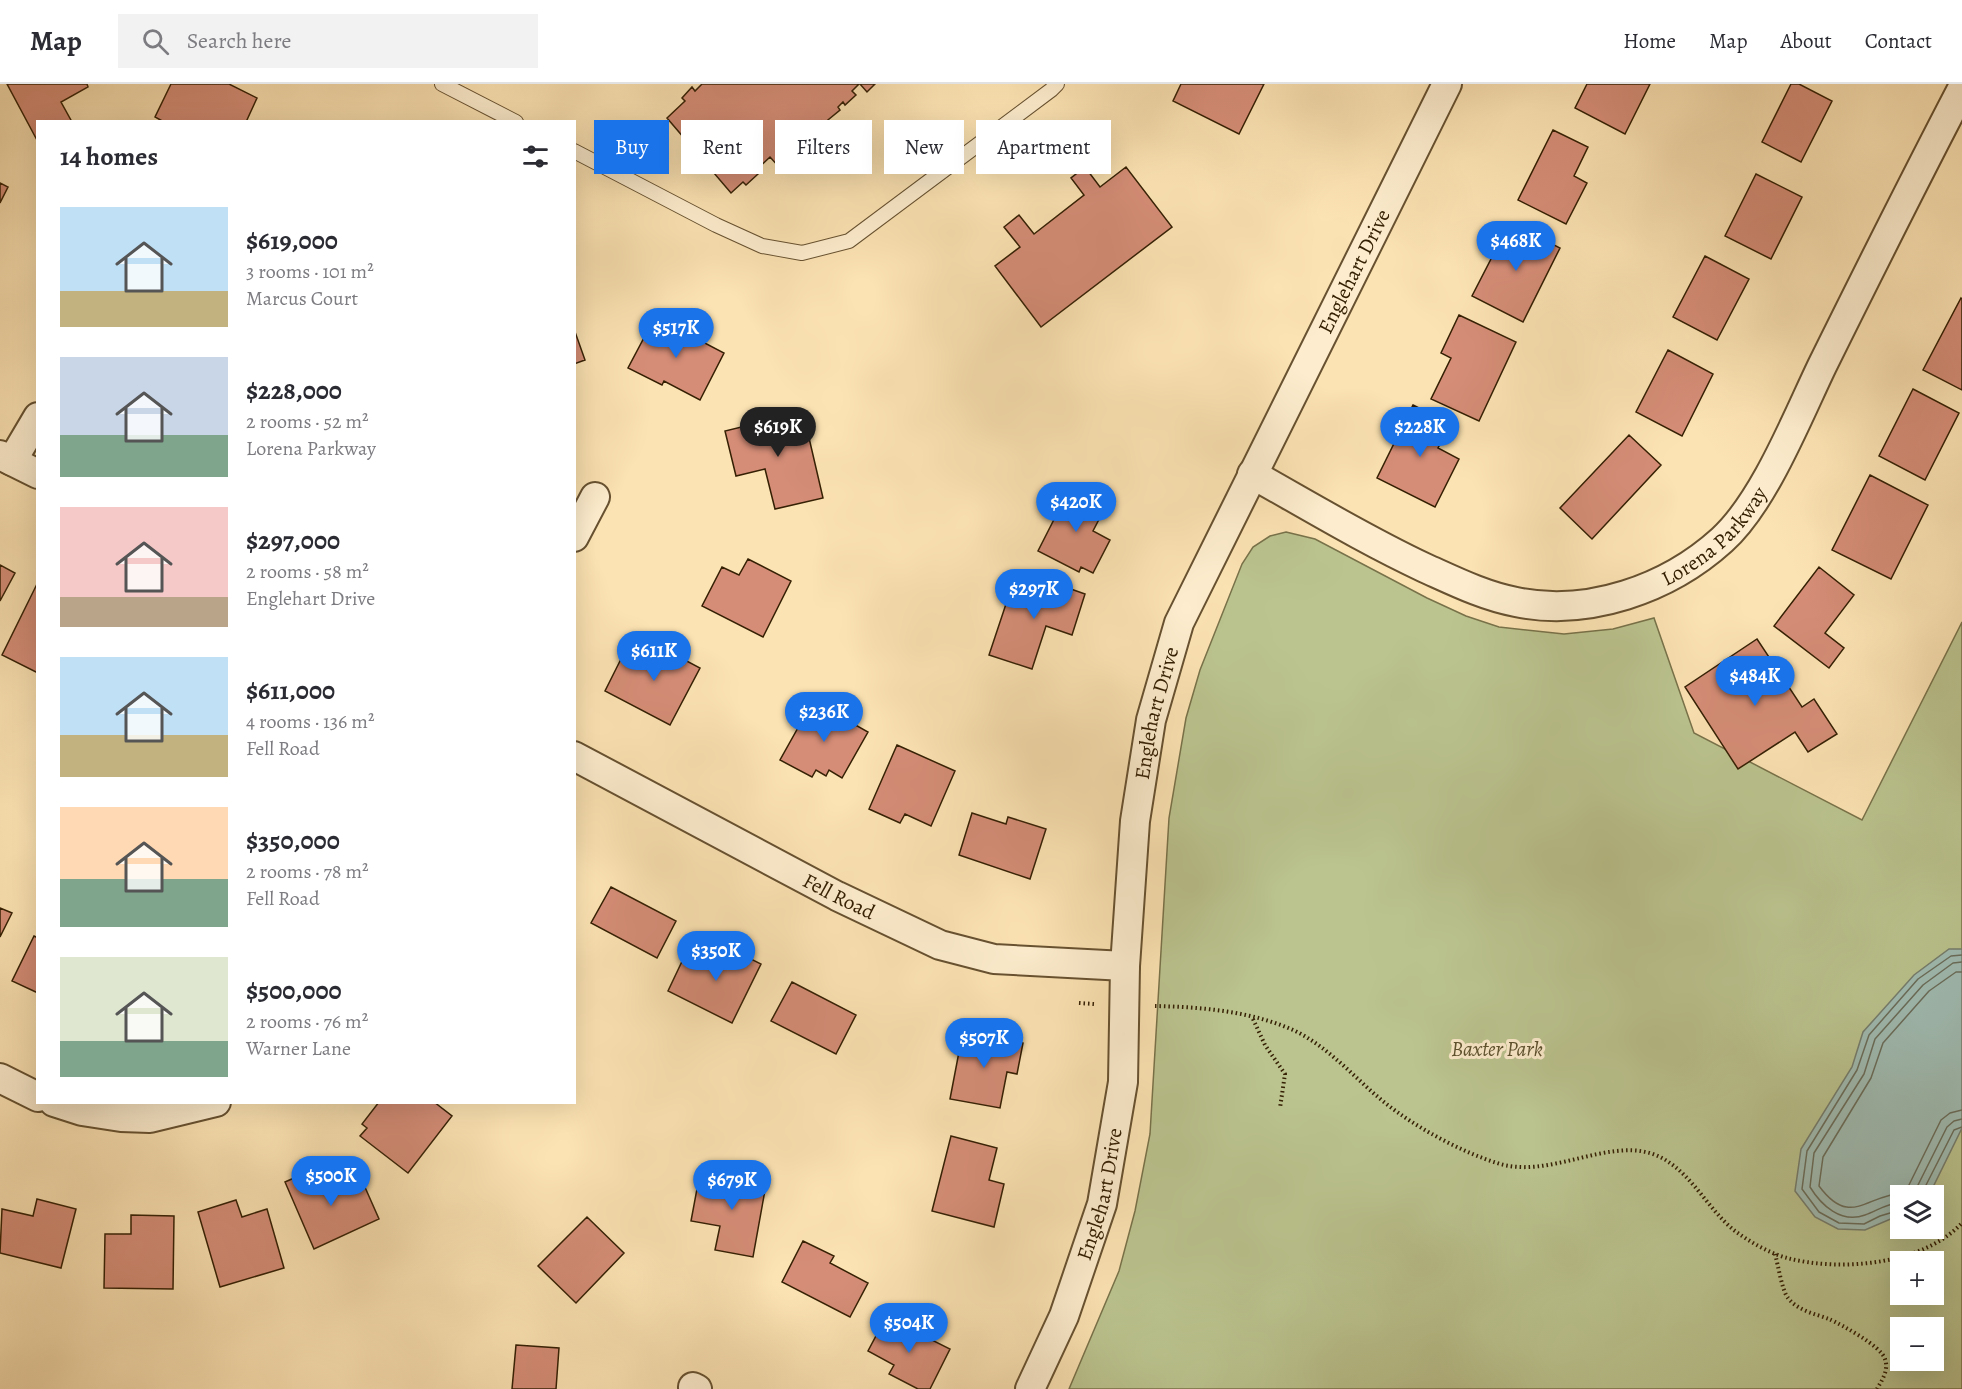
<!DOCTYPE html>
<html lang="en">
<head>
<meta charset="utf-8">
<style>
  :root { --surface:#fff; --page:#f2f2f3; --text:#2b2b33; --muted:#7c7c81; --line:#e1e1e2; --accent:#1a73e8 }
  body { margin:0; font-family:Alegreya,serif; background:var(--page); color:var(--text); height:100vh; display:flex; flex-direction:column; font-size:22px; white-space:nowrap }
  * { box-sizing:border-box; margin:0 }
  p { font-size:20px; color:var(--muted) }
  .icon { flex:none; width:33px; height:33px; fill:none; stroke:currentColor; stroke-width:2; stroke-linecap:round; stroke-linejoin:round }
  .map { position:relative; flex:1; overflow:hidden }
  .sheet { position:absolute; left:36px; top:36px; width:540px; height:984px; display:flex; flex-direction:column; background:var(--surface); border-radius:0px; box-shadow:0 6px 24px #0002 }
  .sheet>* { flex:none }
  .banner { position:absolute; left:594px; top:36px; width:570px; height:54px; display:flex; gap:12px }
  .controls { position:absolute; left:1890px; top:1101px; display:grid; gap:12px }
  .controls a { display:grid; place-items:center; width:54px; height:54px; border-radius:0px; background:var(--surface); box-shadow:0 6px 24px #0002; font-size:30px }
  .price { position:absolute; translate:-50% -51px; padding:0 14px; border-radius:21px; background:var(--accent); color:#fff; font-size:20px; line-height:39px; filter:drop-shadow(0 2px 3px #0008) }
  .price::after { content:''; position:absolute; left:50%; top:36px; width:18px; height:14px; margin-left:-9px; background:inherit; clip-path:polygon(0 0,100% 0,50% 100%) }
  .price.current { background:#222; color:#fff }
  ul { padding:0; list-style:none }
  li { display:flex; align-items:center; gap:18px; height:150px; padding:0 24px }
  li span { display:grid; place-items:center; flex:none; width:168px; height:120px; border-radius:0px; color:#555 }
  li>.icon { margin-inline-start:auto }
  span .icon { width:72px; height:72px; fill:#fffc; stroke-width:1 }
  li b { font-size:26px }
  h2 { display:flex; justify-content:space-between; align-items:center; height:72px; padding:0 24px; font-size:26px }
  .pill { padding:0 21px; border-radius:0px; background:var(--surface); box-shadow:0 6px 24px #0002; font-size:21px; line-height:54px }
  .pill.current { background:var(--accent); color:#fff }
  header { display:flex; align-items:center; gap:36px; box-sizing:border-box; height:84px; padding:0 30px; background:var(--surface); border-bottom:2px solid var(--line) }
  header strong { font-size:28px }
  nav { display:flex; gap:33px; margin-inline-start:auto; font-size:21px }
  .search { width:420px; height:54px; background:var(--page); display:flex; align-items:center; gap:15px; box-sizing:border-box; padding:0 21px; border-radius:0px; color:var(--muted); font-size:22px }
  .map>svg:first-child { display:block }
</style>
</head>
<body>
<header>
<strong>Map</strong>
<div class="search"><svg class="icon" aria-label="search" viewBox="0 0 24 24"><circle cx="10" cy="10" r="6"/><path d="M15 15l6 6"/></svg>Search here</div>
<nav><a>Home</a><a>Map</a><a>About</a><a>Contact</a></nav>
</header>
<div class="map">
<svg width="1962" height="1305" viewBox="0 0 1962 1305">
  <rect width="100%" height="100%" fill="#fce3b3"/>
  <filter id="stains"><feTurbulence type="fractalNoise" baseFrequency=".00333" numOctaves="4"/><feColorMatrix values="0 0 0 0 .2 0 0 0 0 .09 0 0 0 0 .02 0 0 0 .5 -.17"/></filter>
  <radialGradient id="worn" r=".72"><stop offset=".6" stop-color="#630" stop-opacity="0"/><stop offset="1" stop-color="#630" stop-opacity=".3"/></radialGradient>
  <path fill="#bbc48f" stroke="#78724a" stroke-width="1.5" fill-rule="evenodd" d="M1286,448L1315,455L1427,514L1466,532L1499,543L1564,550L1613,545L1654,534L1694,649L1862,736L1962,538V1305H1069L1119,1187L1135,1127L1150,1050L1169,734L1186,634L1200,586L1242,480L1253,463L1270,452ZM1900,1112H1934V1144H1900ZM1900,1178H1934V1210H1900ZM1900,1244H1934V1276H1900Z"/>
  <path fill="#a0bdb4" stroke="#757e6e" stroke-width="1.5" d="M1949,865H1962V1044L1933,1103L1927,1111L1900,1112V1131L1865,1146L1838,1145L1815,1133L1795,1107L1801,1065L1852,983L1863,948L1914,891Z"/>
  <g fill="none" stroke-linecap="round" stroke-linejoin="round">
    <path stroke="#6a6e5c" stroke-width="1.5" d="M1962,888H1956L1929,907L1883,959L1871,994L1823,1073L1819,1102C1851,1145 1866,1110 1905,1109L1941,1036L1950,1029L1962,1026
      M1915,1112L1917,1103L1947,1043L1954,1037L1962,1035
      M1922,1112L1923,1107L1954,1046L1962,1043
      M1900,1119C1887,1119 1877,1127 1865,1131C1841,1140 1821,1121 1810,1103L1814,1069L1864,990L1875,955L1923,901L1953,879L1962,878
      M1900,1126L1880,1132L1864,1140L1839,1139L1819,1128L1802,1105L1807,1067L1857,986L1869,951L1918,895L1951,872L1962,871"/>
  </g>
  <path fill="#d58d77" stroke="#352004" stroke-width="1.5" d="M7,0H87L88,3L61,18L72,38H38V58Z
    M171,0H229L257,14L246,38H164L155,33Z
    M702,0H859L852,7L856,11L845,21L843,18L838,23L840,26L823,40L821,37L814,44L816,47L805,57L803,54L793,62L798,68L780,84L770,73L755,87L758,90L746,101L743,98L731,109L667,34L685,17L682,14L692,3L695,7Z
    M860,0H875L867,8Z
    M1181,0H1264L1239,50L1173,17Z
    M1587,0H1650L1625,50L1575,24Z
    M1791,0H1799L1832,17L1801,78L1762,58Z
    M1553,46L1588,63L1574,92L1587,99L1566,140L1518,116Z
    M1085,83L1100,103L1126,83L1172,143L1041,243L995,182L1020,163L1004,143L1019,131L1034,150L1084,111L1071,94Z
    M1756,90L1802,113L1771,175L1725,152Z
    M0,99L8,103L0,119Z
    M1510,138L1560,164L1523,238L1472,212Z
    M1705,172L1749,195L1717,256L1673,233Z
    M1961,214L1962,215V306L1923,286Z
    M1459,231L1516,258L1479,337L1431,315L1451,274L1441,269Z
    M655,233L724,269L700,316L664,297L662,301L628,284Z
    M574,245L585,276L574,280Z
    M1668,266L1713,290L1682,352L1636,328Z
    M1913,305L1959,329L1925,396L1879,372Z
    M1413,321L1451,340L1438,364L1459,375L1435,423L1377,394Z
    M803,328L823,414L775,425L765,385L736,392L725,347Z
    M1629,351L1661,381L1592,455L1560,424Z
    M1870,391L1928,421L1891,495L1832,466Z
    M1071,402L1107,420L1093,447L1110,456L1093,489L1081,483L1079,488L1038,467Z
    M748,475L791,497L763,553L702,522L722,483L739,491Z
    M0,481L15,489L0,517Z
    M1819,483L1854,511L1825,549L1844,564L1829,584L1774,542Z
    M1014,496L1048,507L1051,498L1085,510L1072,551L1046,542L1032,585L989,571Z
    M38,498V589L2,571Z
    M1757,555L1802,623L1814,615L1837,650L1808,668L1795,648L1738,685L1685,603Z
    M649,557L700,584L670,641L605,607L623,571L637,579Z
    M813,617L868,648L842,694L829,686L826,692L816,686L812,693L780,676Z
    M897,661L955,687L931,742L905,730L900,739L869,725Z
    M972,729L1006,740L1008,733L1046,745L1030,795L959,771Z
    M611,803L676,837L657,874L591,839Z
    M0,824L12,829L0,853Z
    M34,852L38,854V909L12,897Z
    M721,860L761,880L732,939L668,907L686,869L711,881Z
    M792,898L856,931L836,970L771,937Z
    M963,947L1023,959L1017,990L1007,988L1000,1024L950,1015Z
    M379,1018H434L452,1032L408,1089L360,1052L367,1044L362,1040Z
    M951,1052L997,1064L989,1096L1004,1100L994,1143L932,1127Z
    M317,1084L327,1107L360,1092L379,1135L314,1165L285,1098Z
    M729,1088L767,1095L753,1173L715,1166L720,1142L691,1137L699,1094L727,1099Z
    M37,1115L76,1125L61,1184L0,1169L2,1125L33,1132Z
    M236,1116L242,1133L267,1125L284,1184L220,1203L198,1128Z
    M131,1131L174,1132L173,1205L104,1204L105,1150H131Z
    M587,1133L624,1169L576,1219L538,1182Z
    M803,1157L834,1172L830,1179L868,1199L850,1233L782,1198Z
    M886,1233L950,1265L930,1305H918L889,1290L894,1281L868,1267Z
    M516,1261L559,1264L556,1305H512Z"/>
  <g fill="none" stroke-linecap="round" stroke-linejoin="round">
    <g stroke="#675130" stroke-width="16">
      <path id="lane" d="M442,0L516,38
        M574,67L716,141L762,162L802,169L849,157L1051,6L1057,0"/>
    </g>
    <g stroke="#675130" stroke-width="32">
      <g id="street">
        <path d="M0,371L38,390"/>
        <path d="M12,377L38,333"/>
        <path id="s1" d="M1252,390C1309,422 1365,456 1425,484C1454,497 1484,512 1516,518C1588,533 1668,505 1722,456C1764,418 1797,334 1822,282C1868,189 1914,97 1962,5"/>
        <path d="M574,453L595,413"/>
        <path id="s2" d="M574,672L837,812L940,861L994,875L1125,882"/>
        <path d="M0,994L38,1013"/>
        <path d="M54,1018L82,1027L121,1033L150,1034L216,1018"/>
        <path d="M693,1303L697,1305"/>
        <path id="s3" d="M1030,1305L1064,1232L1102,1120L1123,998L1125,882L1135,737L1151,636L1179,539L1447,0"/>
      </g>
    </g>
    <path stroke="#352004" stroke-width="4" stroke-dasharray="1.5 3" stroke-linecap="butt" d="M1079,919L1094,920
      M1155,922C1201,923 1250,927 1293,946C1334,965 1363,1005 1400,1030C1427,1049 1465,1069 1497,1079C1548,1096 1606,1054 1653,1070C1689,1083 1706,1124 1735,1147C1750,1158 1769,1169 1787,1174C1840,1188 1923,1181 1962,1139
      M1253,935L1265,961L1285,990L1280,1024
      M1775,1170C1778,1180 1782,1207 1788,1214C1798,1227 1816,1230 1829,1235C1842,1241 1881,1262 1885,1275C1889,1286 1882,1296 1877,1305"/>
    <use href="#lane" stroke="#fdedce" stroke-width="14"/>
    <use href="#street" stroke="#fdedce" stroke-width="28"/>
  </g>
  <g text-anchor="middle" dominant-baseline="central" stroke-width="6" stroke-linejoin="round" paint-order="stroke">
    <g font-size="21" fill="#352004" stroke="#fdedce">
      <text stroke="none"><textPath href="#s3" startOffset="1180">Englehart Drive</textPath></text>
      <text stroke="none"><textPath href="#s1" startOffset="514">Lorena Parkway</textPath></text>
      <text stroke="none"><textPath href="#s3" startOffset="694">Englehart Drive</textPath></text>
      <text stroke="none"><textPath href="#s2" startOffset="300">Fell Road</textPath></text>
      <text stroke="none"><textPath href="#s3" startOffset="208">Englehart Drive</textPath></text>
    </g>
    <g font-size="21" font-style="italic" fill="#5d512e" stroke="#fdedce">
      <text x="1497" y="965">Baxter Park</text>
    </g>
  </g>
  <rect width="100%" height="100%" filter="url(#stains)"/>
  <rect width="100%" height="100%" fill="url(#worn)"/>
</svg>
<div class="controls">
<a><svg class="icon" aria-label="layers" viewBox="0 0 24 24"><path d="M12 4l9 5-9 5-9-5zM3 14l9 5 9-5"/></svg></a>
<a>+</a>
<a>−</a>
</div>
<b class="price" style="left:1516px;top:188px">$468K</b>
<b class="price" style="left:676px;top:275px">$517K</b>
<b class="price current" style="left:778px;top:374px">$619K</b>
<b class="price" style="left:1420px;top:374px">$228K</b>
<b class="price" style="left:1076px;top:449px">$420K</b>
<b class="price" style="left:1034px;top:536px">$297K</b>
<b class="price" style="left:654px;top:598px">$611K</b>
<b class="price" style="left:1755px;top:623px">$484K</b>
<b class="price" style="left:824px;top:659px">$236K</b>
<b class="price" style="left:716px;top:898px">$350K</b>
<b class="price" style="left:984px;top:985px">$507K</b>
<b class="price" style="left:331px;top:1123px">$500K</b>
<b class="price" style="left:732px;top:1127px">$679K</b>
<b class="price" style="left:909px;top:1270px">$504K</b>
<div class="banner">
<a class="pill current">Buy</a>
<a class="pill">Rent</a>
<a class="pill">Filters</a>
<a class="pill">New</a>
<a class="pill">Apartment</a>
</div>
<section class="sheet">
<h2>14 homes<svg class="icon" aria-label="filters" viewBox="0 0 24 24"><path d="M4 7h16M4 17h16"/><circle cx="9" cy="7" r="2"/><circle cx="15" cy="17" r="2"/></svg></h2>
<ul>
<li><span style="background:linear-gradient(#bfe0f5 70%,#c2b280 0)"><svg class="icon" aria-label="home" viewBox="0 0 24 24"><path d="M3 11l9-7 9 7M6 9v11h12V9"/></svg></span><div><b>$619,000</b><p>3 rooms · 101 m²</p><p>Marcus Court</p></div></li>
<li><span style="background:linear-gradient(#c9d6e8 65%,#7fa58c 0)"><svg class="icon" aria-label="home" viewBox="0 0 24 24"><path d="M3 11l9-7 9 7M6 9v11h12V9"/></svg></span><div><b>$228,000</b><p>2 rooms · 52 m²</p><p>Lorena Parkway</p></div></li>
<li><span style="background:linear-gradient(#f6c9c9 75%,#b9a48a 0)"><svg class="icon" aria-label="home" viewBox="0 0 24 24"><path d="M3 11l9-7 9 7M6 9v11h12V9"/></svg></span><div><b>$297,000</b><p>2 rooms · 58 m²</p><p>Englehart Drive</p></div></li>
<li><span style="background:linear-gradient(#bfe0f5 65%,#c2b280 0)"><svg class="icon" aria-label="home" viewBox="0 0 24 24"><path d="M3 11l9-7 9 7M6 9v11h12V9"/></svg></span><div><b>$611,000</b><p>4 rooms · 136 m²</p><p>Fell Road</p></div></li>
<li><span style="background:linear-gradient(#ffd9b3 60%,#7fa58c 0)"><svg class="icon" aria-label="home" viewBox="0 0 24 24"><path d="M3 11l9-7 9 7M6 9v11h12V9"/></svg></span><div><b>$350,000</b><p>2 rooms · 78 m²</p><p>Fell Road</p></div></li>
<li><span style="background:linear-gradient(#dfe7d0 70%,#7fa58c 0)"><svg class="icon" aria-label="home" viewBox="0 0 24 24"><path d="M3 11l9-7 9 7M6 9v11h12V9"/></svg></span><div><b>$500,000</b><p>2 rooms · 76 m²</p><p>Warner Lane</p></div></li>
</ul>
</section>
</div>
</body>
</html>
